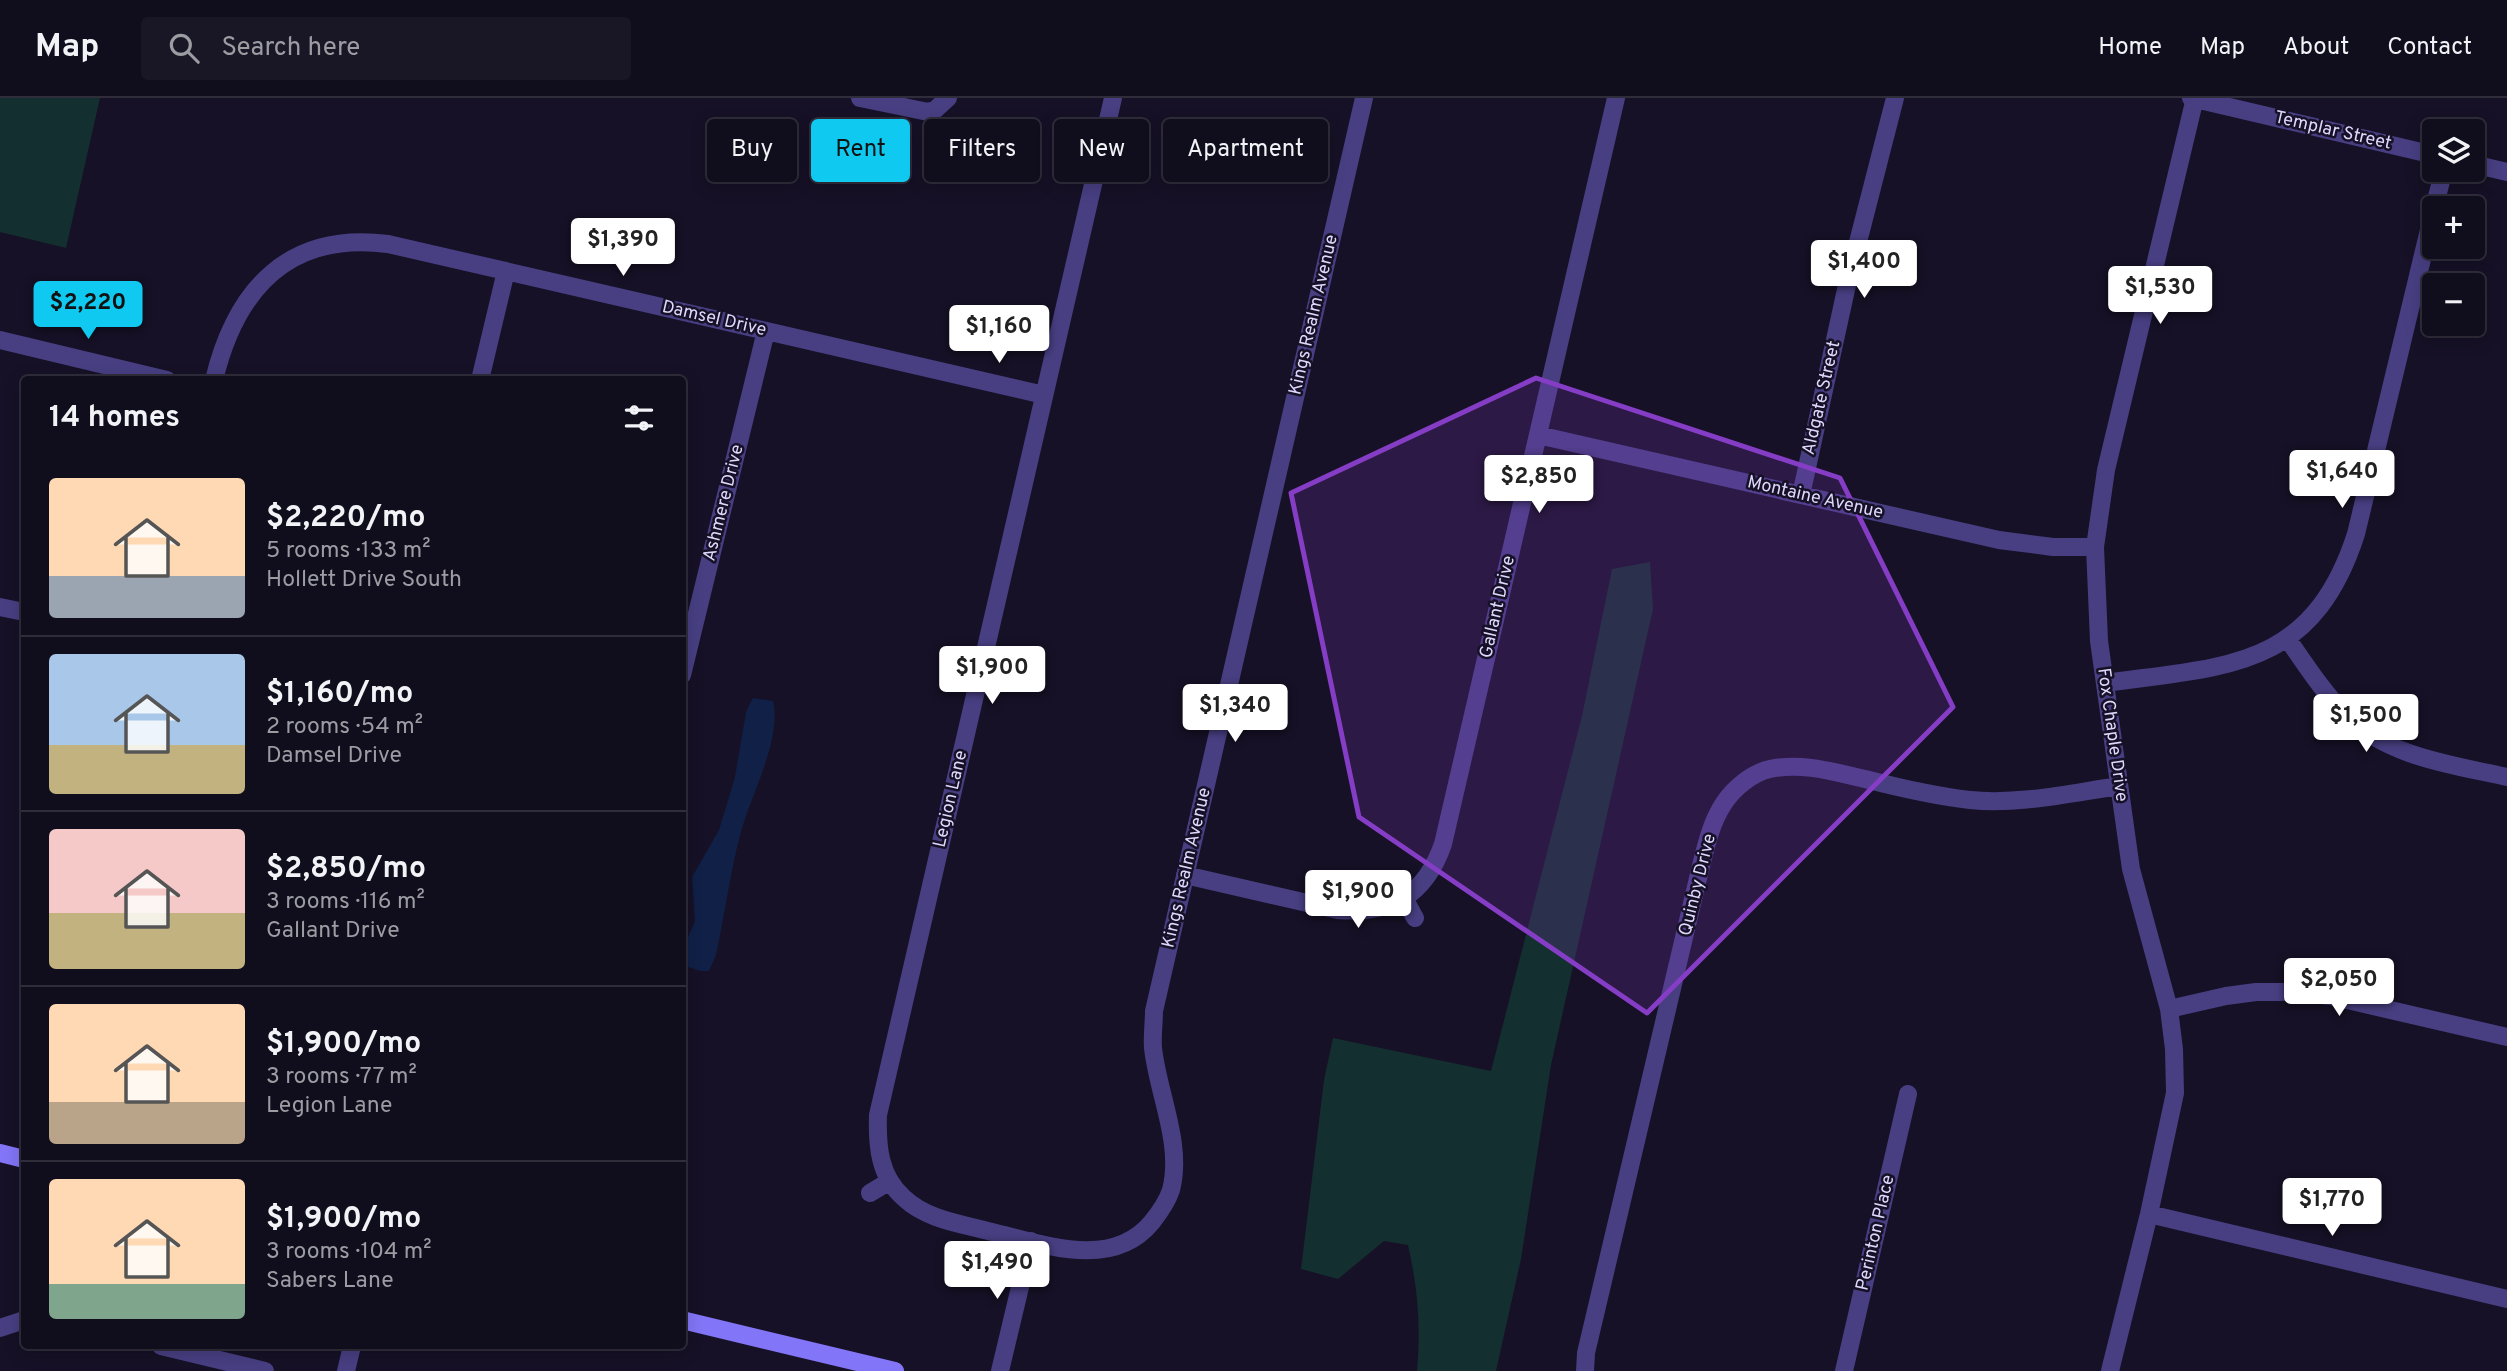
<!DOCTYPE html>
<html lang="en">
<head>
<meta charset="utf-8">
<style>
  :root { --surface:#100d1c; --page:#191625; --text:#f1f3f6; --muted:#9c9ca3; --line:#302d3b; --accent:#10c9f1 }
  body { margin:0; font-family:Overpass,sans-serif; background:var(--page); color:var(--text); height:100vh; display:flex; flex-direction:column; font-size:26px; white-space:nowrap }
  * { box-sizing:border-box; margin:0 }
  p { font-size:23px; color:var(--muted) }
  .icon { flex:none; width:38px; height:38px; fill:none; stroke:currentColor; stroke-width:2; stroke-linecap:round; stroke-linejoin:round }
  .map { position:relative; flex:1; overflow:hidden }
  .side { position:absolute; left:21px; top:278px; width:665px; height:973px; display:flex; flex-direction:column; background:var(--surface); border-radius:7px; box-shadow:0 4px 18px #0003,0 0 0 2px var(--line) }
  .side>* { flex:none }
  .hud { position:absolute; left:707px; top:21px; width:665px; height:63px; display:flex; gap:14px }
  .buttons { position:absolute; left:2422px; top:21px; display:grid; gap:14px }
  .buttons a { display:grid; place-items:center; width:63px; height:63px; border-radius:7px; background:var(--surface); box-shadow:0 4px 18px #0003,0 0 0 2px var(--line); font-size:35px }
  .price { position:absolute; translate:-50% -60px; padding:0 16px; border-radius:7px; background:#fff; color:#222; font-size:23px; line-height:46px; filter:drop-shadow(0 2px 4px #0008) }
  .price::after { content:''; position:absolute; left:50%; top:42px; width:21px; height:16px; margin-left:-10px; background:inherit; clip-path:polygon(0 0,100% 0,50% 100%) }
  .price.on { background:var(--accent); color:#111 }
  ul { padding:0; list-style:none }
  li { display:flex; align-items:center; gap:21px; height:175px; padding:0 28px }
  li+li { border-top:2px solid var(--line) }
  li span { display:grid; place-items:center; flex:none; width:196px; height:140px; border-radius:7px; color:#555 }
  li>.icon { margin-inline-start:auto }
  span .icon { width:84px; height:84px; fill:#fffc; stroke-width:1 }
  li b { font-size:30px }
  h2 { display:flex; justify-content:space-between; align-items:center; height:84px; padding:0 28px; font-size:30px }
  .tag { padding:0 24px; border-radius:7px; background:var(--surface); box-shadow:0 4px 18px #0003,0 0 0 2px var(--line); font-size:24px; line-height:63px }
  .tag.on { background:var(--accent); color:#111 }
  header { display:flex; align-items:center; gap:42px; box-sizing:border-box; height:98px; padding:0 35px; background:var(--surface); border-bottom:2px solid var(--line) }
  header strong { font-size:33px }
  nav { display:flex; gap:38px; margin-inline-start:auto; font-size:24px }
  .search { width:490px; height:63px; background:var(--page); display:flex; align-items:center; gap:18px; box-sizing:border-box; padding:0 24px; border-radius:7px; color:var(--muted); font-size:26px }
  .map>svg:first-child { display:block }
</style>
</head>
<body>
<header>
<strong>Map</strong>
<div class="search"><svg class="icon" aria-label="search" viewBox="0 0 24 24"><circle cx="10" cy="10" r="6"/><path d="M15 15l6 6"/></svg>Search here</div>
<nav><a>Home</a><a>Map</a><a>About</a><a>Contact</a></nav>
</header>
<div class="map">
<svg width="2507" height="1273" viewBox="0 0 2507 1273">
  <rect width="100%" height="100%" fill="#161126"/>
  <path fill="#142f30" d="M0,0H100L66,150L0,134Z
    M1650,464L1653,511L1551,967L1521,1161L1496,1273H1417C1421,1228 1418,1191 1408,1147L1384,1143L1338,1181L1301,1171L1324,982L1333,940L1491,973L1582,618L1612,471Z"/>
  <path fill="#102047" d="M753,600L773,603C782,641 751,697 741,734C730,774 725,816 716,857L709,873H700L683,867V851L695,823L692,779L719,732L735,679L746,614Z"/>
  <g fill="none" stroke-linecap="round" stroke-linejoin="round">
    <path stroke="#473f82" stroke-width="18" d="M860,0L928,14L935,12L948,0
      M1113,0L878,1017C877,1048 879,1078 904,1100C927,1122 963,1126 992,1134C1043,1146 1112,1173 1152,1124C1160,1114 1167,1104 1171,1092C1183,1046 1158,996 1153,950C1152,938 1154,925 1154,913L1364,0
      M2191,0L2434,57
      M2473,66L2507,74
      M2434,110L2444,72
      M0,242L167,282
      M214,282C236,191 289,133 388,146L1044,297
      M480,282L506,173
      M1538,337L1999,442L2053,449H2095
      M1801,397L1847,187L1895,0
      M0,509L24,514
      M2287,540C2305,566 2323,594 2346,617C2387,659 2453,667 2507,679
      M682,577L766,233
      M2105,585C2226,568 2312,572 2356,436L2434,111
      M1185,777L1338,812C1391,816 1425,798 1443,746L1616,0
      M1404,800L1415,820
      M2169,911L2226,898L2256,894H2296L2330,898L2507,939
      M870,1095L890,1083
      M2149,1116L2507,1201
      M0,1230L24,1222
      M161,1248L265,1273
      M346,1273L352,1248
      M1000,1273L1031,1143
      M1585,1273L1586,1255L1699,776C1705,752 1710,726 1724,705C1734,690 1752,675 1770,671C1802,664 1834,674 1865,681C1900,690 1935,698 1970,702C2019,707 2071,695 2119,688
      M1844,1273L1908,996
      M2110,1273L2149,1116L2175,995L2174,951L2169,911L2131,771L2099,543L2095,449L2106,372L2195,0"/>
    <path stroke="#8375f7" stroke-width="18" d="M0,1055L24,1061
      M682,1222L895,1273"/>
  </g>
  <path fill="#853dc5" fill-opacity="0.2" stroke="#853dc5" stroke-width="5" stroke-linejoin="round" d="M1536,280L1840,380L1953,609L1647,915L1359,719L1291,395Z"/>
  <g text-anchor="middle" dominant-baseline="central" stroke-width="5" stroke-linejoin="round" paint-order="stroke">
    <g font-size="18" fill="#dfd8fd" stroke="#161126">
      <text transform="translate(2333 33) rotate(13)">Templar Street</text>
      <text transform="translate(1314 217) rotate(-77)">Kings Realm Avenue</text>
      <text transform="translate(714 221) rotate(13)">Damsel Drive</text>
      <text transform="translate(1822 300) rotate(-77)">Aldgate Street</text>
      <text transform="translate(1815 400) rotate(13)">Montaine Avenue</text>
      <text transform="translate(724 405) rotate(-76)">Ashmere Drive</text>
      <text transform="translate(1498 509) rotate(-77)">Gallant Drive</text>
      <text transform="translate(2112 637) rotate(82)">Fox Chaple Drive</text>
      <text transform="translate(951 701) rotate(-77)">Legion Lane</text>
      <text transform="translate(1187 770) rotate(-77)">Kings Realm Avenue</text>
      <text transform="translate(1698 787) rotate(-76)">Quinby Drive</text>
      <text transform="translate(1876 1135) rotate(-77)">Perinton Place</text>
    </g>
  </g>
</svg>
<div class="buttons">
<a><svg class="icon" aria-label="layers" viewBox="0 0 24 24"><path d="M12 4l9 5-9 5-9-5zM3 14l9 5 9-5"/></svg></a>
<a>+</a>
<a>−</a>
</div>
<b class="price" style="left:623px;top:180px">$1,390</b>
<b class="price" style="left:1864px;top:202px">$1,400</b>
<b class="price" style="left:2160px;top:228px">$1,530</b>
<b class="price on" style="left:88px;top:243px">$2,220</b>
<b class="price" style="left:999px;top:267px">$1,160</b>
<b class="price" style="left:2342px;top:412px">$1,640</b>
<b class="price" style="left:1539px;top:417px">$2,850</b>
<b class="price" style="left:992px;top:608px">$1,900</b>
<b class="price" style="left:1235px;top:646px">$1,340</b>
<b class="price" style="left:2366px;top:656px">$1,500</b>
<b class="price" style="left:1358px;top:832px">$1,900</b>
<b class="price" style="left:2339px;top:920px">$2,050</b>
<b class="price" style="left:2332px;top:1140px">$1,770</b>
<b class="price" style="left:997px;top:1203px">$1,490</b>
<div class="hud">
<a class="tag">Buy</a>
<a class="tag on">Rent</a>
<a class="tag">Filters</a>
<a class="tag">New</a>
<a class="tag">Apartment</a>
</div>
<section class="side">
<h2>14 homes<svg class="icon" aria-label="filters" viewBox="0 0 24 24"><path d="M4 7h16M4 17h16"/><circle cx="9" cy="7" r="2"/><circle cx="15" cy="17" r="2"/></svg></h2>
<ul>
<li><span style="background:linear-gradient(#ffd9b3 70%,#9aa5b1 0)"><svg class="icon" aria-label="home" viewBox="0 0 24 24"><path d="M3 11l9-7 9 7M6 9v11h12V9"/></svg></span><div><b>$2,220/mo</b><p>5 rooms · 133 m²</p><p>Hollett Drive South</p></div></li>
<li><span style="background:linear-gradient(#a9c7e8 65%,#c2b280 0)"><svg class="icon" aria-label="home" viewBox="0 0 24 24"><path d="M3 11l9-7 9 7M6 9v11h12V9"/></svg></span><div><b>$1,160/mo</b><p>2 rooms · 54 m²</p><p>Damsel Drive</p></div></li>
<li><span style="background:linear-gradient(#f6c9c9 60%,#c2b280 0)"><svg class="icon" aria-label="home" viewBox="0 0 24 24"><path d="M3 11l9-7 9 7M6 9v11h12V9"/></svg></span><div><b>$2,850/mo</b><p>3 rooms · 116 m²</p><p>Gallant Drive</p></div></li>
<li><span style="background:linear-gradient(#ffd9b3 70%,#b9a48a 0)"><svg class="icon" aria-label="home" viewBox="0 0 24 24"><path d="M3 11l9-7 9 7M6 9v11h12V9"/></svg></span><div><b>$1,900/mo</b><p>3 rooms · 77 m²</p><p>Legion Lane</p></div></li>
<li><span style="background:linear-gradient(#ffd9b3 75%,#7fa58c 0)"><svg class="icon" aria-label="home" viewBox="0 0 24 24"><path d="M3 11l9-7 9 7M6 9v11h12V9"/></svg></span><div><b>$1,900/mo</b><p>3 rooms · 104 m²</p><p>Sabers Lane</p></div></li>
</ul>
</section>
</div>
</body>
</html>
